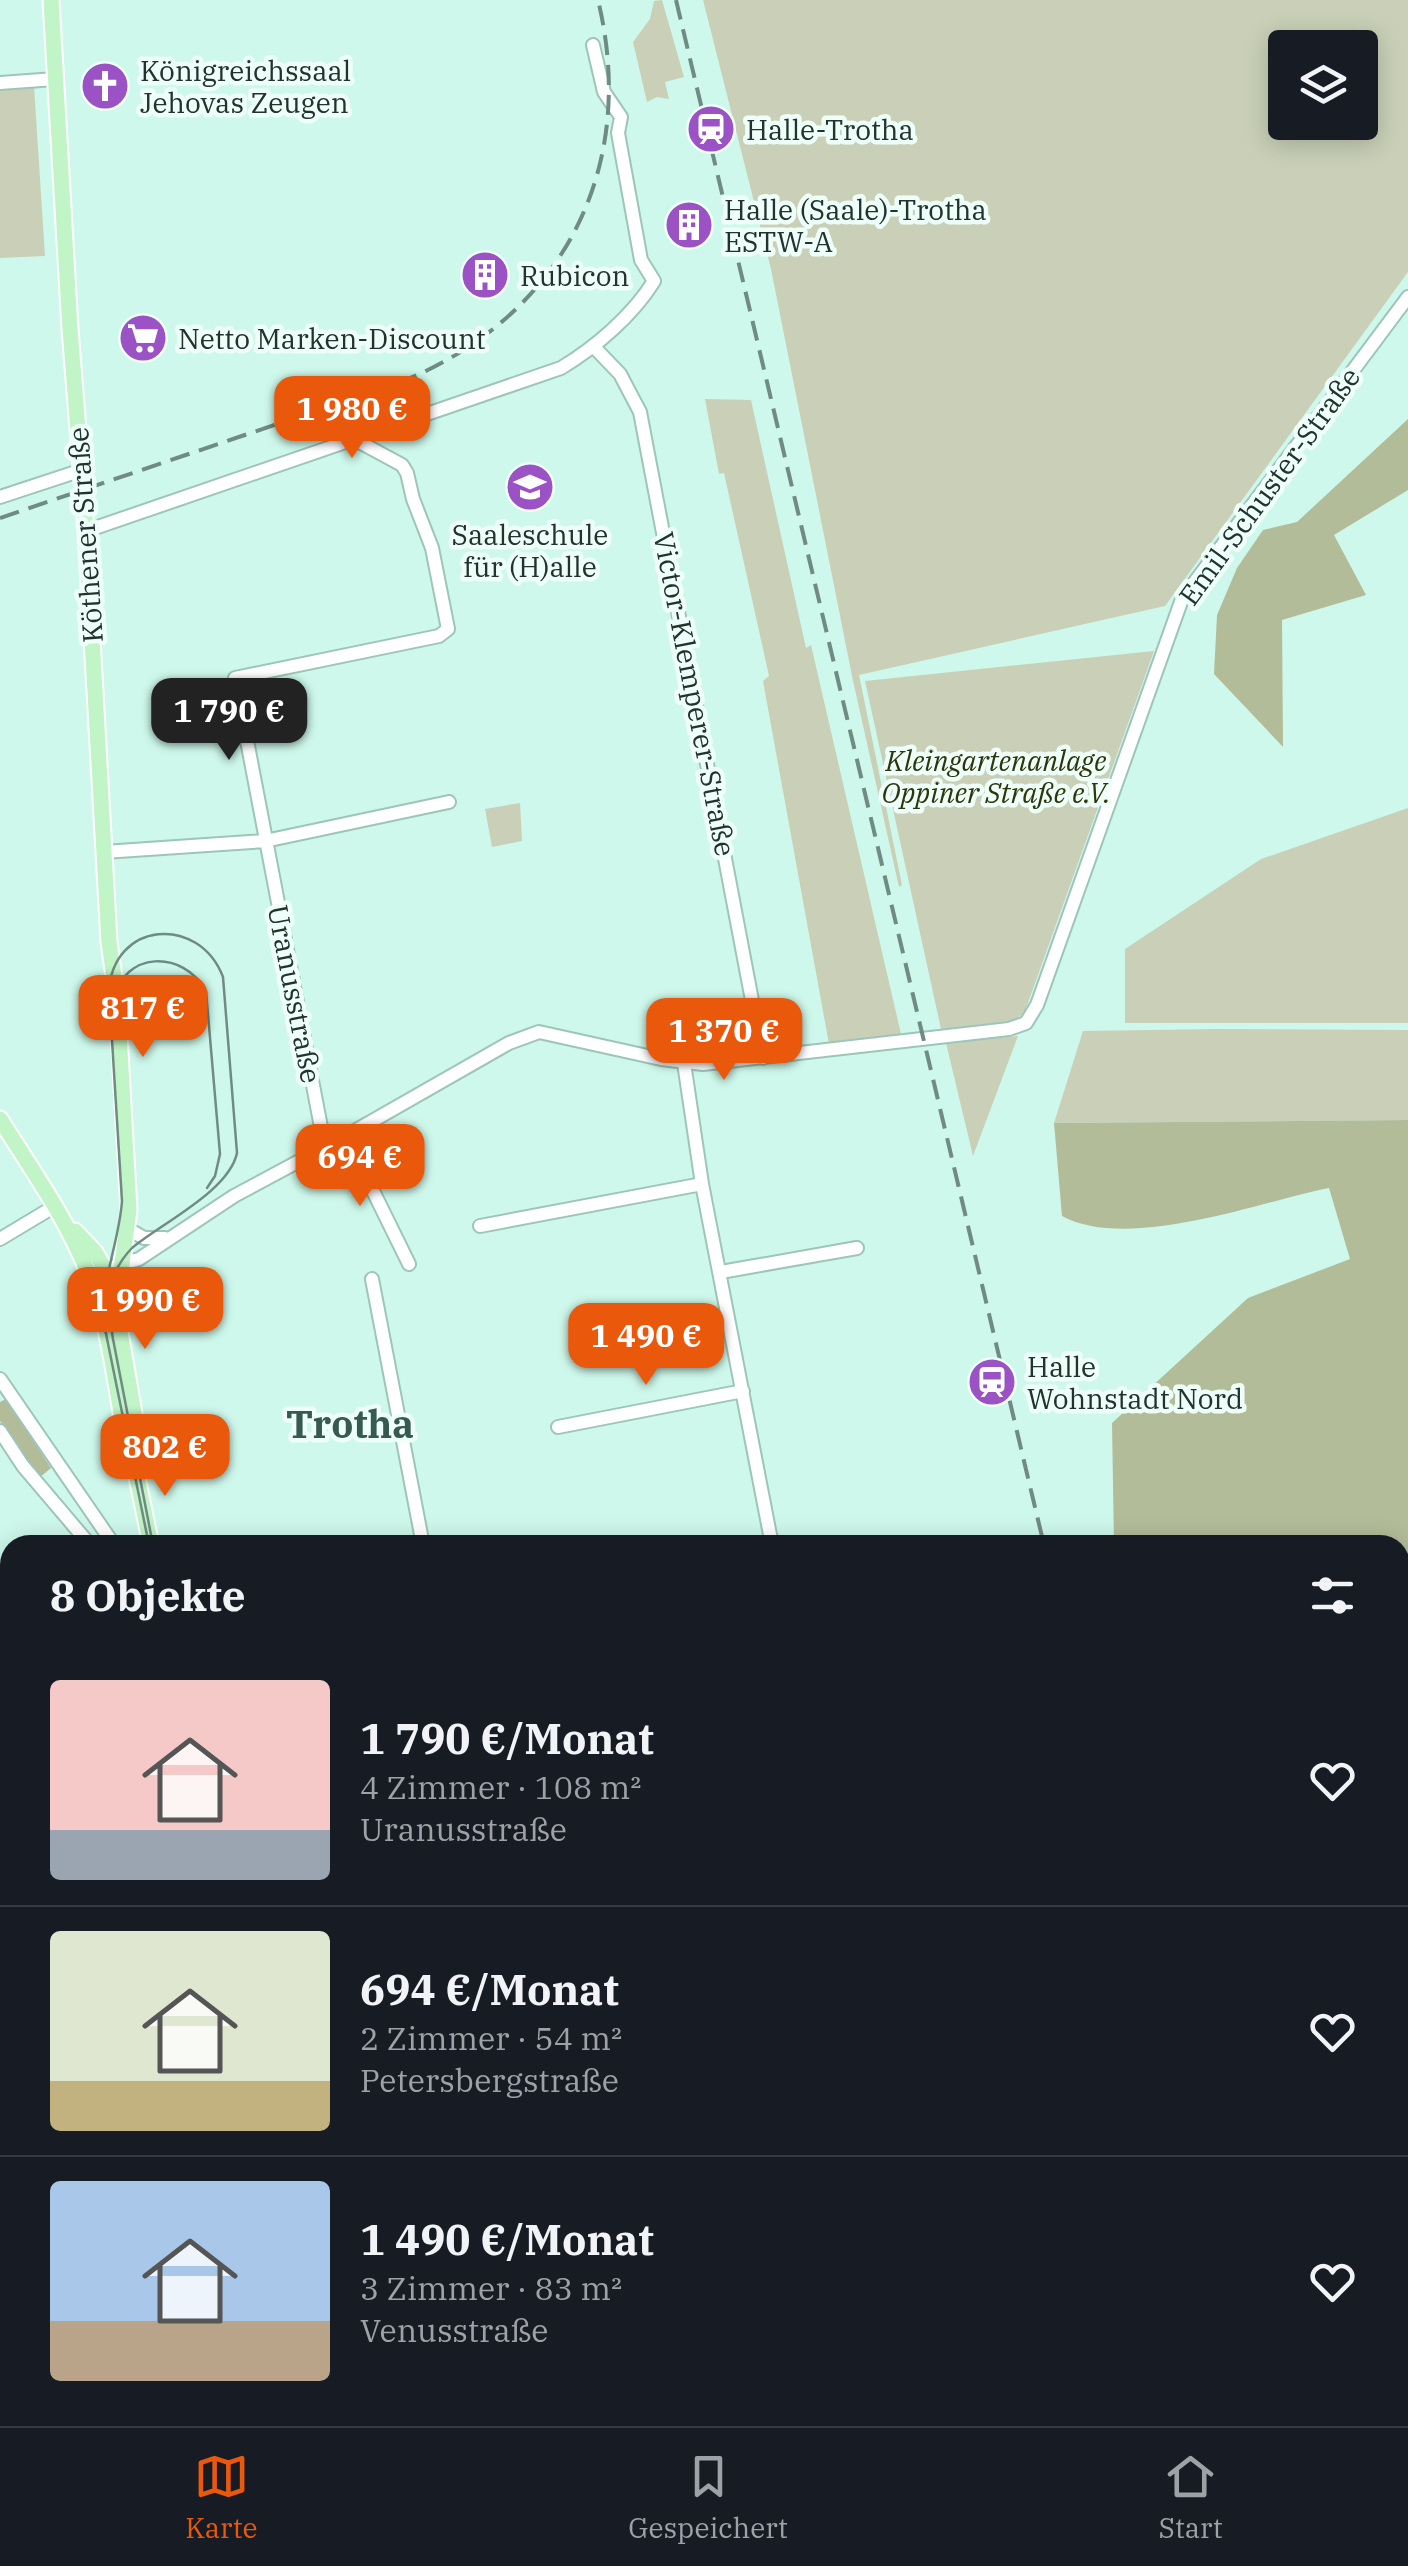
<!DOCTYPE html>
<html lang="de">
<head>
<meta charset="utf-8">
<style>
  :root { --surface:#171b24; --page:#242831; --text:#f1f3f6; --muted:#9ea1a6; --line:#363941; --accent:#ea580c }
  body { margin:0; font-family:"IBM Plex Serif",serif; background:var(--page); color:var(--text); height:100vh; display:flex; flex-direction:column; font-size:38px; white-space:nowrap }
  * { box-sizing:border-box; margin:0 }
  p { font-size:32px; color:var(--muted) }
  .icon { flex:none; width:55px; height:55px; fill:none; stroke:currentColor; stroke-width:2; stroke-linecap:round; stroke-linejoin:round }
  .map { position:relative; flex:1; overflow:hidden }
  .panel { position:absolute; left:0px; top:1535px; width:1410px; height:892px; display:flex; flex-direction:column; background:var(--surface); border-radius:30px 30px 0 0; box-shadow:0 5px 25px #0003 }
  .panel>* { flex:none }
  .buttons { position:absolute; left:1268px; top:30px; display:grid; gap:20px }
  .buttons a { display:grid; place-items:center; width:110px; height:110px; border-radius:10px; background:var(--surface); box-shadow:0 5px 25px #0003; font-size:50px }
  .price { position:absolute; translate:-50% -85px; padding:0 22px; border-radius:20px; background:var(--accent); color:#fff; font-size:32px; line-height:65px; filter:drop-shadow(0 2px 5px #0008) }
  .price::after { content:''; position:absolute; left:50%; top:60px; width:30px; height:22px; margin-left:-15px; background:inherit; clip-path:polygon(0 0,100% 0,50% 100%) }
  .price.selected { background:#222; color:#fff }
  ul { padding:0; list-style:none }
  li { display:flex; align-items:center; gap:30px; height:250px; padding:0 50px }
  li+li { border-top:2px solid var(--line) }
  li span { display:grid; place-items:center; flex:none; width:280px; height:200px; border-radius:10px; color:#555 }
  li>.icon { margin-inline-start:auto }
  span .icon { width:120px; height:120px; fill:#fffc; stroke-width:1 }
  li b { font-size:42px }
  h2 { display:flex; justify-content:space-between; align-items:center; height:120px; padding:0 50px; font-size:42px }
  .tabs { display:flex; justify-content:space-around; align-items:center; height:140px; border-top:2px solid var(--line); background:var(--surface); font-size:28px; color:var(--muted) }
  .tabs a { display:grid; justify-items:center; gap:5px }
  .tabs .selected { color:var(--accent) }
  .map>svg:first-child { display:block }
</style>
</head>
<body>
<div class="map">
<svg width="1408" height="2426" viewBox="0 0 1408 2426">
  <rect width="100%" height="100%" fill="#cef8eb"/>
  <path fill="#c9d0b7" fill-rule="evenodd" d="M662,0L684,77L665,82L669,99L657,97L647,102L633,42L650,19L654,1Z
    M703,0H1408V272L1165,606L859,675L902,885L899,887L852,676L771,269ZM1285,48H1360V122H1285Z
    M34,86L45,256L0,258V89Z
    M705,399L751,400L806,648L811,645L901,1034L829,1044L763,681L769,676L724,473L719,474Z
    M1154,651L1024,1014L1012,1021L941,1029L865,681Z
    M520,803L522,841L492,847L485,809Z
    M1408,808V1023H1125V949L1261,859Z
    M1216,1029L1408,1030V1120L1054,1123L1083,1031Z
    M1018,1036L973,1156L946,1043Z
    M1400,2217L1408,2220V2426H1237L1236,2418H1400Z
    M184,2418H422L408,2426H182Z"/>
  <path fill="#b3bc99" d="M1408,419V490L1334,535L1366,595L1282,620L1283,747L1214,674L1217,615L1237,568L1263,530L1297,522Z
    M1408,1120V1640H1400V1545H1114L1112,1423L1248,1298L1350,1259L1329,1188C1259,1202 1128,1252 1062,1216L1054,1123Z
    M6,1399L51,1468L39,1478L0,1421V1402Z"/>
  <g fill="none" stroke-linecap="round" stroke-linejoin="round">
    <g stroke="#9dc5b9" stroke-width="16">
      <path id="minor" d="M0,83L55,79
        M593,346L620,374L640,412L763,1058
        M0,497L82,470
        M86,531L561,368C596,347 633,315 654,281L641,260L618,133L621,117L604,92L593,45
        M104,852L265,841L449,802
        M684,1063L702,1184L772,1545
        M346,1136L409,1264
        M325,1148L235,678L439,636L448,629L432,548L413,499L407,473L402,465L352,438
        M480,1226L702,1184
        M128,1229L144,1238H165
        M0,1239L55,1206
        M112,1267L139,1259L234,1196L346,1136L509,1043L539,1032L661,1059L703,1064L1009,1029L1026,1023L1037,1005L1182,599L1408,297
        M721,1272L857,1248
        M372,1279L423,1545
        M0,1379L114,1545
        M558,1427L743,1391
        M0,1431L23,1466L90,1545
        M1400,1776L1408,1775
        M0,1835L10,1827
        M1400,1898L1408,1896
        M0,2376L10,2377
        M634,2418L637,2426
        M753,2418L756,2426
        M881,2418L882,2426"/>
    </g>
    <g stroke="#fff" stroke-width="19">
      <path id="major" d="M51,0L70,329L86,531L109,942L117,999L129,1210L116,1309
        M0,1119C32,1170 67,1219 89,1275C111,1329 116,1393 128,1450L134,1463L151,1545
        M75,1231L95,1252L103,1266L116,1309L135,1419V1459
        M495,2418L501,2426"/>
    </g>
    <use href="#minor" stroke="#fff" stroke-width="12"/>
    <use href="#major" stroke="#c1f4c6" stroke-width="15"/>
    <path stroke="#6f8b83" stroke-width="2.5" d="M114,1000C123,951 183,949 206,991L220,1154L215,1176L207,1188
      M149,1545L103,1319C102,1278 119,1242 122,1201L109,992C112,921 199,914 223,977L237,1153C229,1191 162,1223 132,1248C105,1276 107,1303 113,1339L153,1545
      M498,2418L503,2426"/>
    <path stroke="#6f8b83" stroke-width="4" stroke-dasharray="20 10" stroke-linecap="butt" d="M676,0L1044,1545
      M0,518L401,382C562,317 639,169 598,0
      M1218,2418L1219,2426"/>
  </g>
  <defs>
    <g id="church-disc" transform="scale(2.5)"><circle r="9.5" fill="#9b52c5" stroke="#eefff9"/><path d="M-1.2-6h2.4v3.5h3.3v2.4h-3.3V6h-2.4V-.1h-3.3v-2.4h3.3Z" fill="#fff"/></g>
    <g id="station-disc" transform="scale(2.5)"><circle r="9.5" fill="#9b52c5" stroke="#eefff9"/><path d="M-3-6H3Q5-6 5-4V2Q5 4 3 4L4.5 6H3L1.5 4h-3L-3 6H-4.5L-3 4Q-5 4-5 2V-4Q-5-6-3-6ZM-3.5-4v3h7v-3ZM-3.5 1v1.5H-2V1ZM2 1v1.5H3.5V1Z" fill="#fff"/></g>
    <g id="building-disc" transform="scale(2.5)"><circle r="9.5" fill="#9b52c5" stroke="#eefff9"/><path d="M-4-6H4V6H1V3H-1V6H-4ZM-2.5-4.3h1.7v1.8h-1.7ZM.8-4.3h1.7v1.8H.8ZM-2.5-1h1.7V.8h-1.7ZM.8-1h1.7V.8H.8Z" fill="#fff"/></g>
    <g id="supermarket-disc" transform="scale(2.5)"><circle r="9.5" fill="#9b52c5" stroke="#eefff9"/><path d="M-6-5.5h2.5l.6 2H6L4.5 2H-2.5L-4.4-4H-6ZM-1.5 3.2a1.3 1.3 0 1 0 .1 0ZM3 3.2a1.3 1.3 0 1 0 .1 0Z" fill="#fff"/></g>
    <g id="school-disc" transform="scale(2.5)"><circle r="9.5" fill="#9b52c5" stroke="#eefff9"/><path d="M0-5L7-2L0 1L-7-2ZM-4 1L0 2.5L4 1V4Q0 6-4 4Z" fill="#fff"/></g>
  </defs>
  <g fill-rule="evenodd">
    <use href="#church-disc" x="105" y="86"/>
    <use href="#station-disc" x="711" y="129"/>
    <use href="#building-disc" x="689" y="225"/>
    <use href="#building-disc" x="485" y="275"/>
    <use href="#supermarket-disc" x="143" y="338"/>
    <use href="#school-disc" x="530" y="487"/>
    <use href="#station-disc" x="992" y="1382"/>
  </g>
  <g text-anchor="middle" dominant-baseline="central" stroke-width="9" stroke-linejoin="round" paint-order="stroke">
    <g font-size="28" fill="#22322e" stroke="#eefff9" text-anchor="start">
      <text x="140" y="70">Königreichssaal<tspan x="140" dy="32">Jehovas Zeugen</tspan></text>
      <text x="746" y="129">Halle-Trotha</text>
      <text x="724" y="209">Halle (Saale)-Trotha<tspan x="724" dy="32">ESTW-A</tspan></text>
      <text x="520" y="275">Rubicon</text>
      <text x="178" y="338">Netto Marken-Discount</text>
      <text x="530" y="534" text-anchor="middle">Saaleschule<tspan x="530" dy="32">für (H)alle</tspan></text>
      <text x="1027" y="1366">Halle<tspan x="1027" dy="32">Wohnstadt Nord</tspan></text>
    </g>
    <g font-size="28" fill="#22322e" stroke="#eefff9">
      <text transform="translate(1269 486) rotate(-54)">Emil-Schuster-Straße</text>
      <text transform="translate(85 535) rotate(-94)">Köthener Straße</text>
      <text transform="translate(695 694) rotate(79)">Victor-Klemperer-Straße</text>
      <text transform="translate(295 994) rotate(79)">Uranusstraße</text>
    </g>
    <g font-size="28" font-style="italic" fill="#2d350b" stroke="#eefff9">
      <text x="996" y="760">Kleingartenanlage<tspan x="996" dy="32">Oppiner Straße e.V.</tspan></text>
    </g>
    <g font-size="38" font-weight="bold" fill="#365a50" stroke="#eefff9">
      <text x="350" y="1423">Trotha</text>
    </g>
  </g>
</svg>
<div class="buttons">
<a><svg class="icon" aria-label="layers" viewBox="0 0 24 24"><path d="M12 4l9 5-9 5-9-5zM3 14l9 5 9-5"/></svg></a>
</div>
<b class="price" style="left:352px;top:461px">1 980 €</b>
<b class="price selected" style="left:229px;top:763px">1 790 €</b>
<b class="price" style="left:143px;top:1060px">817 €</b>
<b class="price" style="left:724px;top:1083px">1 370 €</b>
<b class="price" style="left:360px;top:1209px">694 €</b>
<b class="price" style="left:145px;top:1352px">1 990 €</b>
<b class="price" style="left:646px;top:1388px">1 490 €</b>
<b class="price" style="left:165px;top:1499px">802 €</b>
<section class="panel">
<h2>8 Objekte<svg class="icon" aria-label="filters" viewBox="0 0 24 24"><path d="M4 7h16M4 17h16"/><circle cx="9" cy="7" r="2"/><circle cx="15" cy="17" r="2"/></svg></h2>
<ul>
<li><span style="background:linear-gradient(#f6c9c9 75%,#9aa5b1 0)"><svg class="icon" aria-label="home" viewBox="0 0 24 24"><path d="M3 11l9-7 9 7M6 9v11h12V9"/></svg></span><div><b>1 790 €/Monat</b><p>4 Zimmer · 108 m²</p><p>Uranusstraße</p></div><svg class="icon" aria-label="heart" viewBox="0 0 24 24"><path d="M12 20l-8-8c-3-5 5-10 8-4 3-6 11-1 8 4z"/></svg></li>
<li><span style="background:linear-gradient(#dfe7d0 75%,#c2b280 0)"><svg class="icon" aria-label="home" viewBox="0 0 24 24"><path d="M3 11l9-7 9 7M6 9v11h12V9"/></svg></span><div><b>694 €/Monat</b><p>2 Zimmer · 54 m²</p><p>Petersbergstraße</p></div><svg class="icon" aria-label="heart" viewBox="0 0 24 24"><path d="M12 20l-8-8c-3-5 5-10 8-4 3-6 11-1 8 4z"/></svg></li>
<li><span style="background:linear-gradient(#a9c7e8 70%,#b9a48a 0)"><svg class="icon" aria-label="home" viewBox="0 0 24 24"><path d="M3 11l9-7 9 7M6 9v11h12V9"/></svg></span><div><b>1 490 €/Monat</b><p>3 Zimmer · 83 m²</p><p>Venusstraße</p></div><svg class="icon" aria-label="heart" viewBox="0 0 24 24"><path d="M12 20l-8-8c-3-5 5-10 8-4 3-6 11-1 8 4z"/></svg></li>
</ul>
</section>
</div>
<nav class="tabs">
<a class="selected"><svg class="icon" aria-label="map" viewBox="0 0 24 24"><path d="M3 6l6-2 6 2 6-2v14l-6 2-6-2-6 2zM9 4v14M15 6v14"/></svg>Karte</a>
<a><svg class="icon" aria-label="saved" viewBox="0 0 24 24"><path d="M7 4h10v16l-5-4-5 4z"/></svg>Gespeichert</a>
<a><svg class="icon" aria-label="home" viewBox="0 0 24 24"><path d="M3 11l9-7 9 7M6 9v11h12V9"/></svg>Start</a>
</nav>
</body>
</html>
